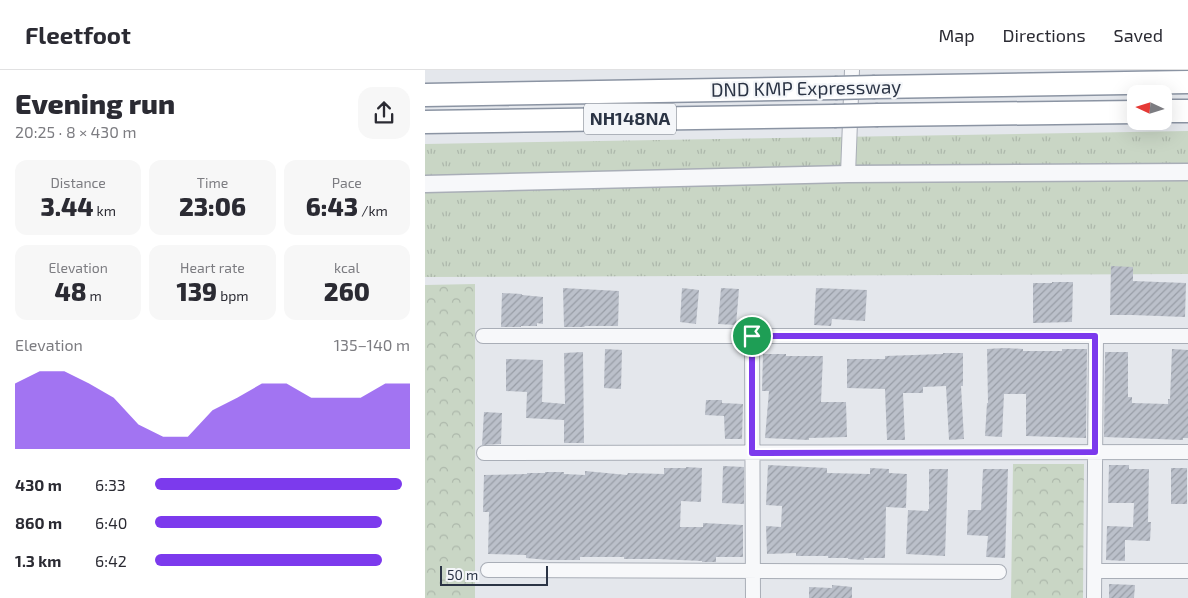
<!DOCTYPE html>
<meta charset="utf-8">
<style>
:root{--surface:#fff;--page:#f7f7f7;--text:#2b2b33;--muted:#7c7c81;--line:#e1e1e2;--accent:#7c3aed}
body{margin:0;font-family:"Exo 2",sans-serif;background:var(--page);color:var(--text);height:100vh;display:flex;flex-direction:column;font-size:19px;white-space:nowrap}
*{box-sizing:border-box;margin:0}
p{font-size:16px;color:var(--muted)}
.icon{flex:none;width:28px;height:28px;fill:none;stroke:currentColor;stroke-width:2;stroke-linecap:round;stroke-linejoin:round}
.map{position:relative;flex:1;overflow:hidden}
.side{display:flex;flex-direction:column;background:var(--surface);width:425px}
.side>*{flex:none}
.needle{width:32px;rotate:274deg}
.fabs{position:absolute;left:702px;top:15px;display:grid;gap:10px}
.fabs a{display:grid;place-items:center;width:45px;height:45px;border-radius:10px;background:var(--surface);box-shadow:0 5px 20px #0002;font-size:25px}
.scale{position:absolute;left:15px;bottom:12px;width:108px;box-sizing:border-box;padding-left:5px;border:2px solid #2b3445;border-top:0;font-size:14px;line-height:18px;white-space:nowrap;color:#2b3445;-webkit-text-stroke:4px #f4f6f9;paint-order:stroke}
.pin{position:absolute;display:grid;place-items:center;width:42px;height:42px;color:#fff;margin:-21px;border:2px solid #fff;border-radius:50%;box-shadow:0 1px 5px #0007}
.round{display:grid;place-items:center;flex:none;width:52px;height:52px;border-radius:15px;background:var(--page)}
.overview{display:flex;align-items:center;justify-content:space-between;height:85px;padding:0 15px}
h1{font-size:28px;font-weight:800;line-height:38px}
.metrics{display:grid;grid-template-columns:repeat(3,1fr);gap:8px;height:85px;padding:5px 15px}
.metrics div{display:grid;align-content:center;border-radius:12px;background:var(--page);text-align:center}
.metrics b{font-size:25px;font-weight:800}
.metrics small{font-size:14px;font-weight:400}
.metrics p{font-size:14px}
.chart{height:140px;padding:10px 15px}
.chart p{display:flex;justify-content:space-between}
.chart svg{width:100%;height:90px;margin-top:5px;fill:var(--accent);opacity:.7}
ul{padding:0 15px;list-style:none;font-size:16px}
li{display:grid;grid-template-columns:80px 60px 1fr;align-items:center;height:38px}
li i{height:12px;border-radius:6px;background:var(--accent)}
header{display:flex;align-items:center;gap:30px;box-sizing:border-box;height:70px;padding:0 25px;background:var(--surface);border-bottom:1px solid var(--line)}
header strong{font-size:24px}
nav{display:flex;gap:28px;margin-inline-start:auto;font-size:18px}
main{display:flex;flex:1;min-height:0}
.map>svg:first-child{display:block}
.grass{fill:url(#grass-tufts)}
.forest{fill:url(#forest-crowns)}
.building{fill:url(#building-hatch)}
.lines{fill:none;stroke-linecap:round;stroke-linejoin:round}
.minor-casing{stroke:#a9aeb7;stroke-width:16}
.tertiary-casing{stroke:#a9aeb7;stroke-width:19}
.trunk-casing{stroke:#8b94a3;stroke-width:25}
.minor{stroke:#f7f8fa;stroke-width:14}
.tertiary{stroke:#f7f8fa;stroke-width:16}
.trunk{stroke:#fff;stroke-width:22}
.trunk-bridge-casing{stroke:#8b94a3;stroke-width:25;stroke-linecap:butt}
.trunk-bridge{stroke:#fff;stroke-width:22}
.route-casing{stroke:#fff;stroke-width:10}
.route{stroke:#7c3aed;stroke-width:6}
.labels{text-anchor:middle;stroke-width:4.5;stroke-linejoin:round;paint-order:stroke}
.shield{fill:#f4f6f9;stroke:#676e7b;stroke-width:1}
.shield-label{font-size:18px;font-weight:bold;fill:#2b3445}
.street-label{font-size:19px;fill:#2b3445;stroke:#f4f6f9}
</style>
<header>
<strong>Fleetfoot</strong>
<nav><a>Map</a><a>Directions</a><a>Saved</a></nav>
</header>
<main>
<section class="side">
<div class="overview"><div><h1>Evening run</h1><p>20:25 · 8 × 430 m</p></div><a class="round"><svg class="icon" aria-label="share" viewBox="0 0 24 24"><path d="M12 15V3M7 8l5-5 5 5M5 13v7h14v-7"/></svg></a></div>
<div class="metrics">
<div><p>Distance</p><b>3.44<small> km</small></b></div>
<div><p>Time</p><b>23:06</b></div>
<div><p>Pace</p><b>6:43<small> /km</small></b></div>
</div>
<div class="metrics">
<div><p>Elevation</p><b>48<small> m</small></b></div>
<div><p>Heart rate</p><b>139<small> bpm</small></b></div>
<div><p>kcal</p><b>260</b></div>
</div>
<div class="chart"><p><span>Elevation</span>135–140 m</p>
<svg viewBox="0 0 160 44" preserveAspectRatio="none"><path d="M0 44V12L10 6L20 6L30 12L40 19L50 32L60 38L70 38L80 25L90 19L100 12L110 12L120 19L130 19L140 19L150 12L160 12V44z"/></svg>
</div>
<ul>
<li><b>430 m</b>6:33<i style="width:97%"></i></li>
<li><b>860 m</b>6:40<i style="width:89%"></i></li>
<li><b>1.3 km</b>6:42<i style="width:89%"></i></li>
</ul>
</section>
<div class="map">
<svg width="763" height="528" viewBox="0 0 763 528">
<defs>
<pattern id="grass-tufts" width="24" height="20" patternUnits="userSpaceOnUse" patternTransform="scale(1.25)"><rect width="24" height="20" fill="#c9d6c5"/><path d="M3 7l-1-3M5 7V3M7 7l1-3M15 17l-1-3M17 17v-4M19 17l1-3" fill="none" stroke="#adb8ab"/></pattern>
<pattern id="forest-crowns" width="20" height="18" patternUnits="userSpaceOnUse" patternTransform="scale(1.25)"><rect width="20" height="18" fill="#c9d6c5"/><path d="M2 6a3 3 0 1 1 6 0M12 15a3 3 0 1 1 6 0" fill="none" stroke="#adb8ab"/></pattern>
<pattern id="building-hatch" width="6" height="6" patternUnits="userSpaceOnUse" patternTransform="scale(1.25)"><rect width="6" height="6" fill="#bbc0ca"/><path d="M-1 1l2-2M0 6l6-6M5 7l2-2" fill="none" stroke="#989da6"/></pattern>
</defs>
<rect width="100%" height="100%" fill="#e4e7ec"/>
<path class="grass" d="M 763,61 L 763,204 L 0,207 L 0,74 Z"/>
<path class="forest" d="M 50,214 L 50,528 L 0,528 L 0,215 Z
M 588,394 L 659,394 L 658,528 L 586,528 Z"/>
<path class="building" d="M 686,196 L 708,197 L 708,211 L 761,213 L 760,247 L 707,245 L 685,245 Z
M 627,212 L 648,212 L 647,252 L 608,253 L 608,213 L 627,213 Z
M 138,218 L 194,221 L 193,256 L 160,256 L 159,257 L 139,257 Z
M 257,218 L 274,220 L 271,254 L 255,252 Z
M 296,218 L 314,219 L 311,255 L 293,254 Z
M 391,218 L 442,220 L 440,251 L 407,249 L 406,256 L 389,255 Z
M 77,223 L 97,224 L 97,225 L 118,227 L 118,254 L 112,253 L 112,256 L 96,256 L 96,257 L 76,257 Z
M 580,278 L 598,279 L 598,281 L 637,281 L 637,279 L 662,279 L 661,368 L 601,366 L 601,324 L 579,324 L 577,367 L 560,366 L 562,333 L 563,333 L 562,279 Z
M 180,279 L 197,280 L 196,319 L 179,318 Z
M 747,279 L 763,280 L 763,368 L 758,368 L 758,370 L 679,367 L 680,282 L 703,282 L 703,327 L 707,327 L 707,333 L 743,334 L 743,329 L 745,329 Z
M 158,282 L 159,373 L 139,373 L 139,350 L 101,348 L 102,322 L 81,321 L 81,289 L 118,290 L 117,332 L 140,334 L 139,283 Z
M 518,283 L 538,283 L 538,316 L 536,316 L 539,369 L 524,370 L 521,316 L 498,317 L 498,323 L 478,323 L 480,370 L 462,370 L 460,319 L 422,318 L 422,289 L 460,289 L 460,286 L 518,284 Z
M 338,284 L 361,284 L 361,286 L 398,286 L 396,332 L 421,332 L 422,367 L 384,368 L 384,370 L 340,368 L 344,321 L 337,321 Z
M 281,330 L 297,330 L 297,333 L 318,334 L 317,369 L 300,369 L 299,346 L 280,345 Z
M 59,342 L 77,343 L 76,374 L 57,375 Z
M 343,395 L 402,398 L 402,403 L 445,404 L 445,398 L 464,399 L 464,403 L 482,404 L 481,438 L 461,437 L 460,488 L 439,488 L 439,490 L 423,489 L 423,488 L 403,488 L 403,486 L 371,486 L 371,483 L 342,484 L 341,456 L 356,457 L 357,436 L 341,435 Z
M 684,395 L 704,395 L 704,399 L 724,399 L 723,452 L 726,452 L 725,471 L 700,470 L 700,491 L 681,490 L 682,456 L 708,457 L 709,433 L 683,433 Z
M 298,396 L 319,397 L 319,434 L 297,433 Z
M 261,397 L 277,398 L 276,432 L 256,431 L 255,457 L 278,457 L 278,453 L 318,455 L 318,487 L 291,487 L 291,492 L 277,492 L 277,491 L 233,489 L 199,489 L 199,487 L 155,487 L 155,490 L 123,490 L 101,488 L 101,485 L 63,484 L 64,442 L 58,442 L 59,405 L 102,404 L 102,403 L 120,403 L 120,402 L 139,402 L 139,404 L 160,405 L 160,401 L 202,405 L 203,403 L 239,404 L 239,398 L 261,398 Z
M 746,398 L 762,398 L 762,434 L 746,434 Z
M 504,399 L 523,399 L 520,486 L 481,484 L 483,440 L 503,441 L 503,439 L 504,439 Z
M 558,399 L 583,399 L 580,488 L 561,487 L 563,466 L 542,465 L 543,440 L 556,440 Z
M 684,514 L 710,515 L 709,528 L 684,528 Z
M 407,515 L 427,517 L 427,528 L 384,528 L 384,517 L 407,518 Z"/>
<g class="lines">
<g class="minor-casing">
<path id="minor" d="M 423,104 L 427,0
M 58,266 L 763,266
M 327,266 L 328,528
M 59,383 L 763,382
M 63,500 L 574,502
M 670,501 L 763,501
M 669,528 L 671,266"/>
</g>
<g class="tertiary-casing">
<path id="tertiary" d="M 0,114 L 423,104 L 763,102"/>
</g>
<g class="trunk-casing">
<path id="trunk" d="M 450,17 L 763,12
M 0,25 L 410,18
M 739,41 L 763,41
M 453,45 L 711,42
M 0,52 L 409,46"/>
</g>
<use href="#minor" class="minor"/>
<use href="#tertiary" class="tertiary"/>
<use href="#trunk" class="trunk"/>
<g class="trunk-bridge-casing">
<path id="trunk-bridge" d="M 410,18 L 450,17
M 409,46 L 453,45"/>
</g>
<use href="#trunk-bridge" class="trunk-bridge"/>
</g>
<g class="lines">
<g class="route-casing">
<path id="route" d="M 327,266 L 670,266 L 670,382 L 327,383 Z"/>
</g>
<use href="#route" class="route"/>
</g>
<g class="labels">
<rect class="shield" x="159" y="33.5" width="92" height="31" rx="4"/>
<g class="shield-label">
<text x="205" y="55">NH148NA</text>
</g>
<g class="street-label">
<text transform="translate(381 18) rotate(-1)" y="7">DND KMP Expressway</text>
</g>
</g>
</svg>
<div class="fabs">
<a><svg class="needle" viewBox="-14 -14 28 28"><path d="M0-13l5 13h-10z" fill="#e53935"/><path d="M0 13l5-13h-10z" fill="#7c7c81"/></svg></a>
</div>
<div class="scale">50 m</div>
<div class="pin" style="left:327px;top:266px;background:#1e9e55"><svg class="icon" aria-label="arrive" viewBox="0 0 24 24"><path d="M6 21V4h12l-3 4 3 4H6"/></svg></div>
</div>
</main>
